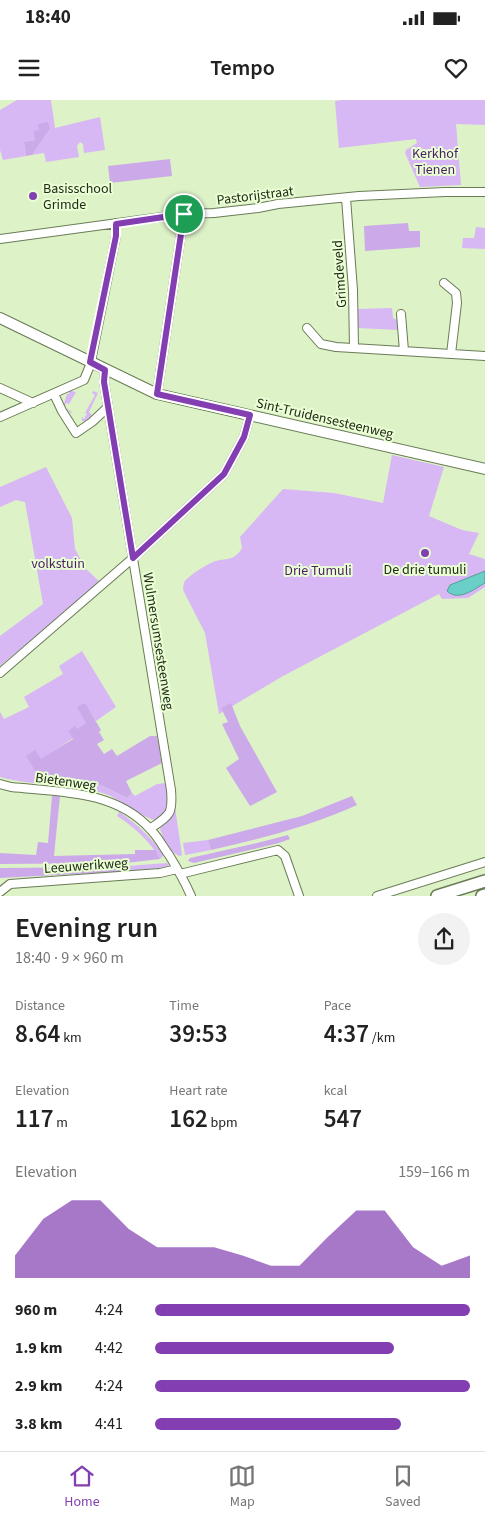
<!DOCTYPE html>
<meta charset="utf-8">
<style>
:root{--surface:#fff;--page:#f2f2f2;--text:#222;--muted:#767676;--line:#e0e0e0;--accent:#833eb1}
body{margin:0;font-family:"Source Sans 3",sans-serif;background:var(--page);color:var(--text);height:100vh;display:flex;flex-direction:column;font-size:19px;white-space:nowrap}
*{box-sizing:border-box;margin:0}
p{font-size:16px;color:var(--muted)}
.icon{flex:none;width:28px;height:28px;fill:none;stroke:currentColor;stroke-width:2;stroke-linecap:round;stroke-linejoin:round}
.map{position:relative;height:796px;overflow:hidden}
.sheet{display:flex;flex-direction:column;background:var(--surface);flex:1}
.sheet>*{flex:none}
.pin{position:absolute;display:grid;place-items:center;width:42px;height:42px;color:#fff;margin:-21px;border:2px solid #fff;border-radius:50%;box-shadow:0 1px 5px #0007}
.round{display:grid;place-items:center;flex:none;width:52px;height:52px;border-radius:26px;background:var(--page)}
.summary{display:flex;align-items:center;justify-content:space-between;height:85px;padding:0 15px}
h1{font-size:28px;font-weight:600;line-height:38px}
.stats{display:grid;grid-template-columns:repeat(3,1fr);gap:8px;height:85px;padding:5px 15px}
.stats div{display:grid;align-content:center}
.stats b{font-size:25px;font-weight:600}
.stats small{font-size:14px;font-weight:400}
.stats p{font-size:14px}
.chart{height:140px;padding:10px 15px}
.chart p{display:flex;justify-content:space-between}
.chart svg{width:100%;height:90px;margin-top:5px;fill:var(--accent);opacity:.7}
ul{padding:0 15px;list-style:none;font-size:16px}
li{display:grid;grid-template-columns:80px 60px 1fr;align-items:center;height:38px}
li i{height:12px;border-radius:6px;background:var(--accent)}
.status{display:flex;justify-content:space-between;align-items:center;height:35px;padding:0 25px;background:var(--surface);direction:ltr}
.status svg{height:14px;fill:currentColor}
header{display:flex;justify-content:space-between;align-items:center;height:65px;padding:0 15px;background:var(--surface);font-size:22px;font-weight:600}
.menu{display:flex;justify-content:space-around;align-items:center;height:70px;border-top:1px solid var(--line);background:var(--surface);font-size:14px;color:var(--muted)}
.menu a{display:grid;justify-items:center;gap:2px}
.menu .current{color:var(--accent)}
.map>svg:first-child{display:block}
.green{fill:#d8b7f5}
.forest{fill:#ccaaea}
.water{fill:#69cfc7;stroke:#549e93}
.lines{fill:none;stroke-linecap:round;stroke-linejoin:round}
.minor-casing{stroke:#6a7c56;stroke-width:10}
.major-casing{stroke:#6a7c56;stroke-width:12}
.highway-casing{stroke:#6a7c56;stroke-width:14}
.minor{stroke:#fff;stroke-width:8}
.major{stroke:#fff;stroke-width:10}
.highway{stroke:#fff;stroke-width:11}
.route-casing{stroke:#fff;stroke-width:10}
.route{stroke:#833eb1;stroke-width:6}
.poi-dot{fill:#833eb1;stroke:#eaffd4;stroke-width:2}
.labels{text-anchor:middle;stroke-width:4;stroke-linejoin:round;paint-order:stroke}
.park-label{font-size:14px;fill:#4a1d67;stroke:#eaffd4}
.poi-label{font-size:14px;fill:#242b1b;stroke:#eaffd4;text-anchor:start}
.street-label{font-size:14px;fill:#242b1b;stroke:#eaffd4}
</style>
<div class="status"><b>18:40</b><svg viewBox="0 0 49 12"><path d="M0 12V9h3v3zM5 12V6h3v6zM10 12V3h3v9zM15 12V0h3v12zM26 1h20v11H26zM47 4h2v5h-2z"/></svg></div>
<header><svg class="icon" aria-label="menu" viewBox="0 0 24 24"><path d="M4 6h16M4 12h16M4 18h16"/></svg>Tempo<svg class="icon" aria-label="heart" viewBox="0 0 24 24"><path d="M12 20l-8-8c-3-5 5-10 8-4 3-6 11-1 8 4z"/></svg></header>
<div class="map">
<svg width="485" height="796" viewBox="0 0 485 796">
<rect width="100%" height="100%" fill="#ddf2c7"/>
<path class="green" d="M 17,0 L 51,0 L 55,28 L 100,17 L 105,50 L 84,53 L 83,44 L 80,42 L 77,46 L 79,57 L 46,62 L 44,53 L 32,55 L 50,29 L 39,30 L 36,40 L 24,42 L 26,56 L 3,60 L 0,50 L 0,10 Z
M 343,0 L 485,0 L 485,25 L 456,24 L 461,85 L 420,87 L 405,53 L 406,50 L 417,43 L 416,39 L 339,48 L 335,1 Z
M 476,127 L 485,128 L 485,149 L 462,148 L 463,138 L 474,138 Z
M 392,208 L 393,218 L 397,220 L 399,230 L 358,228 L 358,209 Z
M 72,288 L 72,291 L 76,292 L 69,304 L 66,303 L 64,307 L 72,312 L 71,313 L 63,307 L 67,294 L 69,294 L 69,289 Z
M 93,291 L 98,293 L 89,312 L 92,315 L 86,321 L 82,321 L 82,317 L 84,319 L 87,314 L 85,313 L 95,295 L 92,293 Z
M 392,355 L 444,367 L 429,416 L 462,430 L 479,433 L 469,454 L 485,459 L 485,487 L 468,498 L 442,499 L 439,494 L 283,576 L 219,614 L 205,533 L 183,490 L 184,482 C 190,475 202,467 211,463 C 225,456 232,464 242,448 L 240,437 L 283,389 L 334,393 L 383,403 Z
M 46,367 L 72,418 L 75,449 L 86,469 L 100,482 L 0,566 L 0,536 L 43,504 L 25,402 L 16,400 L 0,407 L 0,387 Z
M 82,551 L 116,607 L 96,621 L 84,603 L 87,623 L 77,629 L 68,631 L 73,638 L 41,660 L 39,677 L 90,683 L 103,686 L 127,698 L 132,693 L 135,696 L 157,684 L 166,683 C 170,701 173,708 156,720 C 146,720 121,700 108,695 C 74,682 35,687 0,677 L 0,612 L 4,619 L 29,607 L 24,597 L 63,574 L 59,566 Z
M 175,707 L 182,755 L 180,756 C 171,754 161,737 160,727 L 170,717 Z
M 119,712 C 138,724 151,738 164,755 L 160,759 C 150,741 134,727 117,716 Z
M 208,740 L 211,750 L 185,755 L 183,743 Z
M 167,763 L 170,767 L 115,772 L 115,767 Z"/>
<path class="forest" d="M 48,22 L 50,29 L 32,55 L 26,56 L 24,42 L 35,40 L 34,31 L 39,30 L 38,24 Z
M 170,59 L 172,76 L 110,83 L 108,66 Z
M 408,123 L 409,131 L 420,131 L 420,147 L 365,151 L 364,126 Z
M 85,603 L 101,630 L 99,632 L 104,640 L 97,644 L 104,654 L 112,649 L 117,656 L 150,636 L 157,636 L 162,663 L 126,681 L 132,693 L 127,698 L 103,686 L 90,683 L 39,677 L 26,656 L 35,650 L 41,659 L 73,639 L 68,631 L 75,626 L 77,629 L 86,623 L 77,607 Z
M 231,603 L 240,626 L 277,692 L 250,706 L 226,668 L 239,659 L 222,624 L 228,622 L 221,608 Z
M 52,696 L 60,696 L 54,756 L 135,754 L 135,750 L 155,750 L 160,759 L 126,763 L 0,764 L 0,753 L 36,755 L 38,742 L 48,743 Z
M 352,696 L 357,705 C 310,726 261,739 211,750 L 208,740 L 302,716 Z
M 288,735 L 290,739 L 279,743 L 194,763 L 188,761 L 190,758 L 257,743 Z
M 115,767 L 115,772 L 0,778 L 0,768 Z"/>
<path class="water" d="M 485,471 L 485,483 C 474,489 459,502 447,491 L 450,485 Z"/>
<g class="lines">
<g class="minor-casing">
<path id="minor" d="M 346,98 L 353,190 L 354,248
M 0,139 L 184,114 L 214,113 L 258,108 L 278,104 L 359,96 L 445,92 L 485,92
M 444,183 L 456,193 L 457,203 L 451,254
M 401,214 L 404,251
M 307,228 L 321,244 L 336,247 L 485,256
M 90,262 L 92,256 L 116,136 L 116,123
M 105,270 L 104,282 L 171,690 C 173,714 170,715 151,728
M 0,288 L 33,303
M 54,294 L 62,311 L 76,333 L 92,322 L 108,307
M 157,294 L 184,114
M 0,317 L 84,280 L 91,263
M 0,573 L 133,458 L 224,374 L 244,337 L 250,315
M 0,684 L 11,687 C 59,692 116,690 151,730 C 158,737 163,747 169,755 C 177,768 185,782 191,796
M 180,774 L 278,750 L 285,756 L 299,796
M 0,792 L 10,784 L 160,773 L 177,769
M 377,796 L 485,762"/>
</g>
<g class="major-casing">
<path id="major" d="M 0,218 L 157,294 L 485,369"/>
</g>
<g class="highway-casing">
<path id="highway" d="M 437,796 L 485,781
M 482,796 L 485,795"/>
</g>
<use href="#minor" class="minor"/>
<use href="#major" class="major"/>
<use href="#highway" class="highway"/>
</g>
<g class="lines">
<g class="route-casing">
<path id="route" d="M 184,114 L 157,294 L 250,315 L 244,337 L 224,374 L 133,458 L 106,294 L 104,282 L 105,270 L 90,262 L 116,136 L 116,124 Z"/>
</g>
<use href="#route" class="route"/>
</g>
<g class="poi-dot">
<circle cx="33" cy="96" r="5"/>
<circle cx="425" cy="453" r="5"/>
</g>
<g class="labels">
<g class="park-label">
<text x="435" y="58">Kerkhof<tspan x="435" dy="16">Tienen</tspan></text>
<text x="58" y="468">volkstuin</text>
<text x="318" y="475">Drie Tumuli</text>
</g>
<g class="poi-label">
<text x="43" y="93">Basisschool<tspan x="43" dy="16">Grimde</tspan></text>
<text x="425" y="474" text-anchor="middle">De drie tumuli</text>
</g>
<g class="street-label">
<text transform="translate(255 95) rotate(-7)" y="5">Pastorijstraat</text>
<text transform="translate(339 174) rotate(-94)" y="5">Grimdeveld</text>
<text transform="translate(325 318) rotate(13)" y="5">Sint-Truidensesteenweg</text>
<text transform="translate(159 541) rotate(81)" y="5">Wulmersumsesteenweg</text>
<text transform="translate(66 681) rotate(8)" y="5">Bietenweg</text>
<text transform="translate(86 765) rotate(-4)" y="5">Leeuwerikweg</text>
</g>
</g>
</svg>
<div class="pin" style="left:184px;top:114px;background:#1e9e55"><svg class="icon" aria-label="arrive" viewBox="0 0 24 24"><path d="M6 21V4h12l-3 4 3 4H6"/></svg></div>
</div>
<section class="sheet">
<div class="summary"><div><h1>Evening run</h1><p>18:40 · 9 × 960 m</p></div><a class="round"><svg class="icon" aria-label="share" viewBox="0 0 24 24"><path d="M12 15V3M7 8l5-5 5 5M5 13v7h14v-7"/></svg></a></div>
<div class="stats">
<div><p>Distance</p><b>8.64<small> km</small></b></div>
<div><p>Time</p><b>39:53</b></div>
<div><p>Pace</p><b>4:37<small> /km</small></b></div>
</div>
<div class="stats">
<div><p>Elevation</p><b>117<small> m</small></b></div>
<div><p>Heart rate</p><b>162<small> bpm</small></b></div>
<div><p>kcal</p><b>547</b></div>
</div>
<div class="chart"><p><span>Elevation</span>159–166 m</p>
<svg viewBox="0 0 160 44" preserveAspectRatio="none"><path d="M0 44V33L10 15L20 6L30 6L40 20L50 29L60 29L70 29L80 33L90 38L100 38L110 24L120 11L130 11L140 29L150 38L160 33V44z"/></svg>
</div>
<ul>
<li><b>960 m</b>4:24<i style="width:100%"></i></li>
<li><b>1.9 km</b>4:42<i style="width:76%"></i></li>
<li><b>2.9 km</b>4:24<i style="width:100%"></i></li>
<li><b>3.8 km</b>4:41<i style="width:78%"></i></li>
</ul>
</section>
<nav class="menu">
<a class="current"><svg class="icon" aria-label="home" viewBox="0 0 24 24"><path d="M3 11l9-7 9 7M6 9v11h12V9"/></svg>Home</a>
<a><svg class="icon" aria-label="map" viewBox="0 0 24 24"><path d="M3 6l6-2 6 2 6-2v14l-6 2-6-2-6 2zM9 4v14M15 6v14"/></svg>Map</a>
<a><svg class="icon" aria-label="saved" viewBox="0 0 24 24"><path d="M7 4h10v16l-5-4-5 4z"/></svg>Saved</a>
</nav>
